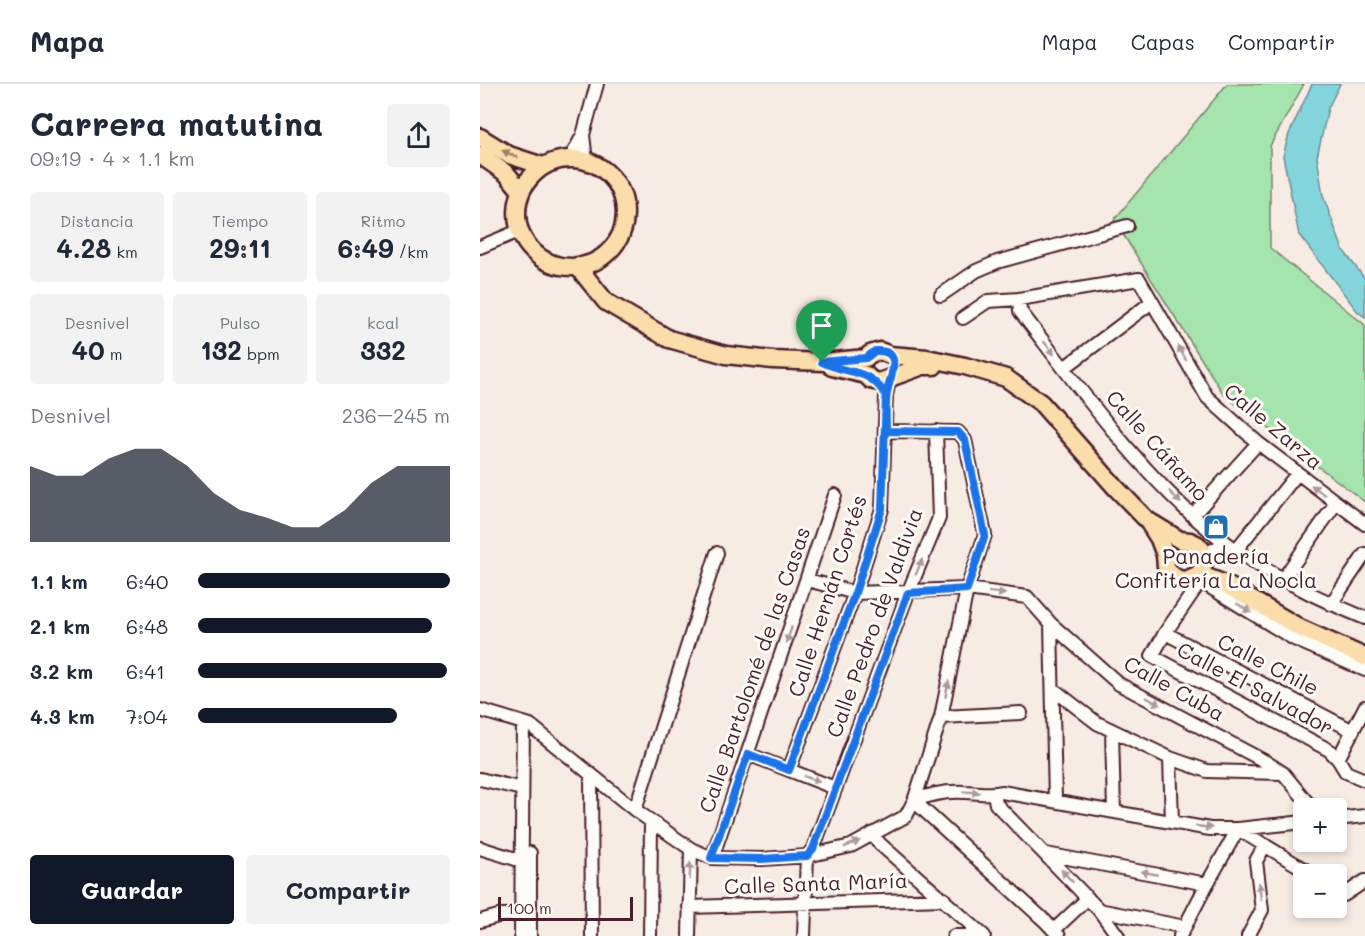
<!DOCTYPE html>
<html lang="es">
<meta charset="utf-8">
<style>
:root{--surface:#fff;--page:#f2f2f3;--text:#1f2937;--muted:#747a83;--line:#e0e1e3;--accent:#111827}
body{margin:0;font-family:Mali,sans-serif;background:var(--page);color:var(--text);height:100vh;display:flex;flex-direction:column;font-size:22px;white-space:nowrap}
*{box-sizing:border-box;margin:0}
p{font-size:20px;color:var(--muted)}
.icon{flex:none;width:33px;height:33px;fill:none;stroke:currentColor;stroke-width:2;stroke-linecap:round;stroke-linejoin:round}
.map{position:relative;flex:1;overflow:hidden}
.panel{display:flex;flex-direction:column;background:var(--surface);width:480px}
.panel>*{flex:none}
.buttons{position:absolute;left:813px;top:714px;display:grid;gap:12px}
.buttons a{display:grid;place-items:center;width:54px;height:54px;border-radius:6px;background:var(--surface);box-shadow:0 3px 9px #0003;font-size:30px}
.scale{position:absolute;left:18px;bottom:15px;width:135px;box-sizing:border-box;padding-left:6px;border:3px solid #4a1f2b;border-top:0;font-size:16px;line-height:21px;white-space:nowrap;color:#4a1f2b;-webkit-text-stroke:4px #fdfcf7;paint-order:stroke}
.pin{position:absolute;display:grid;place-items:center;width:51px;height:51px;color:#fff;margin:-62px -26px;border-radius:50% 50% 50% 0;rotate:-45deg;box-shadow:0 0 6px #0007}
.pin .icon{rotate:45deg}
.round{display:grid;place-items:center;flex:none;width:63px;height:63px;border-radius:6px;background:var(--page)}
.headline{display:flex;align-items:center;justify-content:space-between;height:102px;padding:0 30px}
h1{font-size:33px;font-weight:700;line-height:45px}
.metrics{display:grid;grid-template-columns:repeat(3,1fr);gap:9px;height:102px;padding:6px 30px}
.metrics div{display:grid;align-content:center;border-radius:6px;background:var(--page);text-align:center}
.metrics b{font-size:26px;font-weight:700}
.metrics small{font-size:16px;font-weight:400}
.metrics p{font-size:16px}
.chart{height:168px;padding:12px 30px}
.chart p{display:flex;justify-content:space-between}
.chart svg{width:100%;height:108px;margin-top:6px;fill:var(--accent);opacity:.7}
.cta{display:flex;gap:12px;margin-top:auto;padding:12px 30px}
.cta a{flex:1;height:69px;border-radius:6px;background:var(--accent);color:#fff;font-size:24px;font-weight:700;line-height:69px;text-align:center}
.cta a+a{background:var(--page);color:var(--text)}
ul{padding:0 30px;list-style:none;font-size:20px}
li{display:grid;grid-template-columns:96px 72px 1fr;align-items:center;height:45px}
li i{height:15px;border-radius:8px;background:var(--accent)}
header{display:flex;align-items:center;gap:36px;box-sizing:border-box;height:84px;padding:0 30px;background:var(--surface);border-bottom:2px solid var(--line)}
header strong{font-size:28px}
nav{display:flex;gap:33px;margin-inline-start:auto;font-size:21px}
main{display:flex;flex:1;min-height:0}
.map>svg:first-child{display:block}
.green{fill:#a5e5ad;stroke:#78826c;stroke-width:1.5}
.water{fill:#84d5db;stroke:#6d8c95;stroke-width:1.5}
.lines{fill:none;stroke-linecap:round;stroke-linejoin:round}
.minor-casing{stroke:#4a1f2b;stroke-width:16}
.major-casing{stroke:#4a1f2b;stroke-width:21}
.minor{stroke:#fdfcf7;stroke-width:12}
.major{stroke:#faddab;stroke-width:16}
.oneway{fill:#a27e6b}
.oneway2{fill:#ac999b}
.route-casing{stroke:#fff;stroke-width:12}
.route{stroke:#1a73e8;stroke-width:8}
.labels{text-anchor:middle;stroke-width:6;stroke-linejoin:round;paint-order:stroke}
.street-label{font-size:21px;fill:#4a1f2b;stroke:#fdfcf7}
.poi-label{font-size:21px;fill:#4a1f2b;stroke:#fdfcf7}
</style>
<header>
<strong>Mapa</strong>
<nav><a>Mapa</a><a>Capas</a><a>Compartir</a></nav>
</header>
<main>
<section class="panel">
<div class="headline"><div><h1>Carrera matutina</h1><p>09:19 · 4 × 1.1 km</p></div><a class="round"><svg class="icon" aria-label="share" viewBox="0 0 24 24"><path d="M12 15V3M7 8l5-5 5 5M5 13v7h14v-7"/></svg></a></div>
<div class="metrics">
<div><p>Distancia</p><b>4.28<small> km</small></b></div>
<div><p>Tiempo</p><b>29:11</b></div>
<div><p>Ritmo</p><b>6:49<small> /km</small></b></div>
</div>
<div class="metrics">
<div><p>Desnivel</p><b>40<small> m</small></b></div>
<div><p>Pulso</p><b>132<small> bpm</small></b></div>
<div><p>kcal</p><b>332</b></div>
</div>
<div class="chart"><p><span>Desnivel</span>236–245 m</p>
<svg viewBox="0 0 160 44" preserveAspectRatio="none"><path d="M0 44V13L10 17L20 17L30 10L40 6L50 6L60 13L70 24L80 31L90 34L100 38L110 38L120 31L130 20L140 13L150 13L160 13V44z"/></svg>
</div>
<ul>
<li><b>1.1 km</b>6:40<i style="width:100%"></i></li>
<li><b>2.1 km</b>6:48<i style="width:93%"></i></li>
<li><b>3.2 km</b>6:41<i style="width:99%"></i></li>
<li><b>4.3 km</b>7:04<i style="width:79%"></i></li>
</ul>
<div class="cta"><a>Guardar</a><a>Compartir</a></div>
</section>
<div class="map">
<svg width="885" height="852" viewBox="0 0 885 852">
<rect width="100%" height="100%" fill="#f7ece3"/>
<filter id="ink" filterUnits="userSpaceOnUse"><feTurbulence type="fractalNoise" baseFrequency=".0167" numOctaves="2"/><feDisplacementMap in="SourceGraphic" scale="12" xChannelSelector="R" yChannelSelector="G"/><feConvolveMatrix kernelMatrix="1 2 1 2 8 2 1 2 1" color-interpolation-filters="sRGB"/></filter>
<g filter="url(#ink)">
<path class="green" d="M 747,0 L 824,0 L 790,62 L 790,164 L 885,241 L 885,418 L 744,311 L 634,136 Z"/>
<path class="water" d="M 832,0 L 860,0 L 848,24 L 837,73 L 843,112 L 863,166 L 885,195 L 885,233 L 878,228 L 819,151 L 803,72 L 809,50 Z"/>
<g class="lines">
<g class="minor-casing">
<path id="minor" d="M 103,51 L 106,77
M 90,75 L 103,51 L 117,0
M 0,163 L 39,147
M 461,211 L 496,187 L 517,178 L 647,142
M 539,215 L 540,227 C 594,297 648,373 713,432 C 763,477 823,509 885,534
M 483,234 L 508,217 L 539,215 L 659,195 L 727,313 L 778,359 L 885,440
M 584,284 L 672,218
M 713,431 L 778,359
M 756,466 L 817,390
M 724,471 L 740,462 L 749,461
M 715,494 L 814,555 L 885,586
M 803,495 L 856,419
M 328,496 L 375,509 L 487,505 L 547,513 L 571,540 L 639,600 L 786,678 L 803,689 L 832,724
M 720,498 L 685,549 L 672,572 L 849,666 L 858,675 L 866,688 L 885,696
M 851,520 L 885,470
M 571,540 L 575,716
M 685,549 L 873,647
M 573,605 L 617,639 L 690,674 L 727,687 L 802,689
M 0,626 L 50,641 L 155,726 L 211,765 L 232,774 L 282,775 L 327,772 L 371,762 L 426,732 L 434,717 L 461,633 L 487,505 L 505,451 L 485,356 L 478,348 L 406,347
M 461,633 L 541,629
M 632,646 L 634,728
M 268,670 L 355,704
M 690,674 L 692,738
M 858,675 L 885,623
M 309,686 L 375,509 L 402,425 L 406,311 L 410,294
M 111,691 L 112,852
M 0,695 L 42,705
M 514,710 L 516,720 L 619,826 L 638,852
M 155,726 L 237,469
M 856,735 L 885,732
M 758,745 L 832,790
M 392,750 L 400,760 L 504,852
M 0,764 L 42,777
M 50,769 L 50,852
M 566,770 L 727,800
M 232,774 L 355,411
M 856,806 L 864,811 L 885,797
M 209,823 L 464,815
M 619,826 L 705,843
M 0,837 L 22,831 L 41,831
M 574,846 L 608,814
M 41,852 L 43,639
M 170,852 L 171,738
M 209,852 L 211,765
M 324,852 L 327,772 L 333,765 L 428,509 L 459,434 L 456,347
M 474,852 L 502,851
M 579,852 L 565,837 L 434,717 C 450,710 466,707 484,708 C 497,708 509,711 522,708 L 730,745 L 758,745 L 824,738
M 700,852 L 727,800 L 758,745
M 768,852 L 782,826 L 776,777 L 785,761"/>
</g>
<g class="major-casing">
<path id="major" d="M 0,53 L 29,71 L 63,82
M 0,71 L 27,90 L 41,107
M37 129a54 54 0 1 1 108 0a54 54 0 1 1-108 0Z
M 97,182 L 126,218 L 189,255 L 246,271 L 293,276 L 343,278 L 386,274 L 390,270 L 400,267 L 410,271 L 447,274 L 485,282 L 526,294 L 561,319 L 636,404 L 667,436 L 700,456 L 710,457 L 718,461 L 723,467 L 725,476 L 723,483 L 719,490 L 706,496 L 698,495 L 691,490 L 686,483 L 685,471 L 679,455 L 667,436
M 352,283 L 386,291 L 391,296 L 399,298 L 443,282 L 454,282
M 719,490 L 745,500 L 820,544 L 885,573"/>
</g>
<use href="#minor" class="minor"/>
<use href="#major" class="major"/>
</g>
<defs><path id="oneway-solid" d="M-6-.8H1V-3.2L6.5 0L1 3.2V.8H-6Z" transform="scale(1.5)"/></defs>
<use class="oneway" href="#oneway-solid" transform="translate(30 70) rotate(-156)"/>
<g class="oneway2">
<use href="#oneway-solid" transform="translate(569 264) rotate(52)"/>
<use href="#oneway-solid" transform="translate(702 269) rotate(-120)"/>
<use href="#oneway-solid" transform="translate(838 406) rotate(-143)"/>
<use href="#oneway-solid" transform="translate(695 413) rotate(46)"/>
<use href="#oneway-solid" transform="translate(439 483) rotate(-67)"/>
<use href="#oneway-solid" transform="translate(517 509) rotate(7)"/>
<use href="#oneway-solid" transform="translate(764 524) rotate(32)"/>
<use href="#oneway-solid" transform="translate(309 551) rotate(109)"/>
<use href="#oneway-solid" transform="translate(467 605) rotate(-79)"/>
<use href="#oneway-solid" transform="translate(673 617) rotate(28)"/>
<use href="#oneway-solid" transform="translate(332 695) rotate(21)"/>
<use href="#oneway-solid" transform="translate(491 708) rotate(4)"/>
<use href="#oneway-solid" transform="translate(724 743) rotate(8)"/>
<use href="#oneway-solid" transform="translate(372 760) rotate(-22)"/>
<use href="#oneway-solid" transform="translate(210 787) rotate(-88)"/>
<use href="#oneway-solid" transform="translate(669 789) rotate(-169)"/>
<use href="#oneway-solid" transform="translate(587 792) rotate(-133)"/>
<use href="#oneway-solid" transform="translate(780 807) rotate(-97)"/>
</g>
</g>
<g class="lines" filter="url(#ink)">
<g class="route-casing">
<path id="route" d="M 342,278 C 370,292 386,282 406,311 L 402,425 L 375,509 L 309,686 L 268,670 L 231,774 L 282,775 L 327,772 L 333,765 L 428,509 L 487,505 L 505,451 L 485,356 L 478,348 L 406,347 C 406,335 405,321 407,309 C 409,294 426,265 395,267 L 386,274 L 342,278"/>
</g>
<use href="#route" class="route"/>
</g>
<defs>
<g id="shop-square" transform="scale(1.35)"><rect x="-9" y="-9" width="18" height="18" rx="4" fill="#1f6fb2" stroke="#fdfcf7"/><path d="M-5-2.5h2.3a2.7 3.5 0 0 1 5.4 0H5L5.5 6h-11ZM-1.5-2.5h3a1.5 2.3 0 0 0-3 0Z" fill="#fff"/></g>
</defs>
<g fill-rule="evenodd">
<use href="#shop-square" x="736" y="443"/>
</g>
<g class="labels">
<g class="street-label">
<text transform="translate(793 343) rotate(40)" y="7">Calle Zarza</text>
<text transform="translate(677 362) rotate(48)" y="7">Calle Cáñamo</text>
<text transform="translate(348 512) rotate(-72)" y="7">Calle Hernán Cortés</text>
<text transform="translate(395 539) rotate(-70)" y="7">Calle Pedro de Valdivia</text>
<text transform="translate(788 581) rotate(27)" y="7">Calle Chile</text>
<text transform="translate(275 586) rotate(-71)" y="7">Calle Bartolomé de las Casas</text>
<text transform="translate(694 605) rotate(29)" y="7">Calle Cuba</text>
<text transform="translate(775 605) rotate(28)" y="7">Calle El Salvador</text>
<text transform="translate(336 800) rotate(-2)" y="7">Calle Santa María</text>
</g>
<g class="poi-label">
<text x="736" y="480">Panadería<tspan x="736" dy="24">Confitería La Nocla</tspan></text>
</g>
</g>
</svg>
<div class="buttons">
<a>+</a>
<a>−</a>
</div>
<div class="scale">100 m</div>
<div class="pin" style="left:342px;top:278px;background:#1e9e55"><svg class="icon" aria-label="arrive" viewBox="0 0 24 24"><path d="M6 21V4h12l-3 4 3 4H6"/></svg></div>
</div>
</main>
